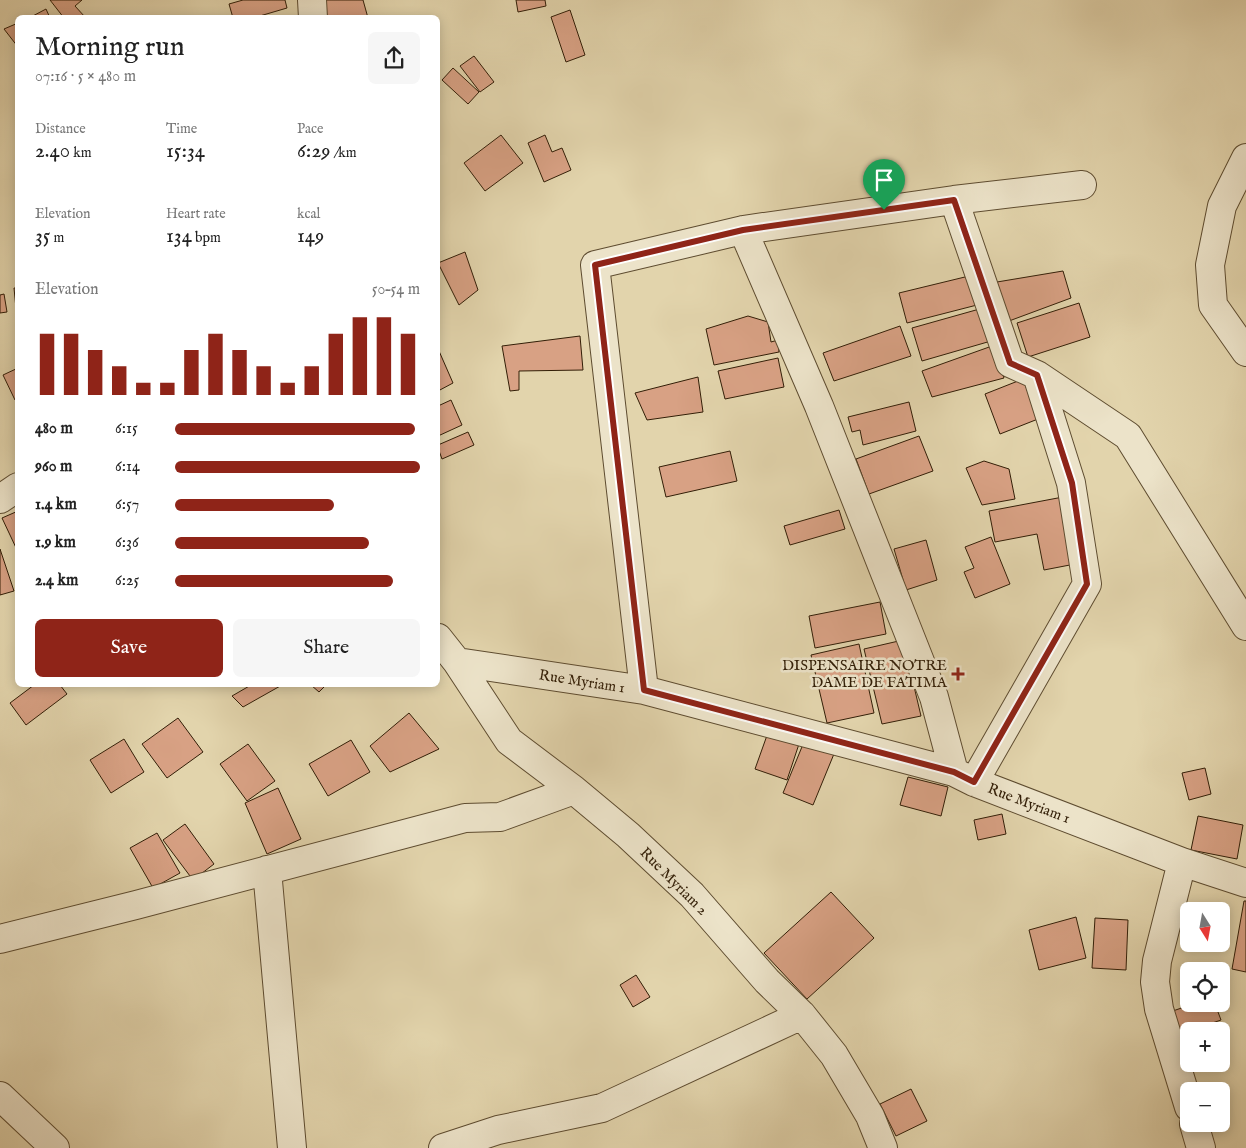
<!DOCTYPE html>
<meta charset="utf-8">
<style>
:root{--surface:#fff;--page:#f6f6f6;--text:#222;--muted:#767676;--accent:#8f2418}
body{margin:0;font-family:"IM FELL English",serif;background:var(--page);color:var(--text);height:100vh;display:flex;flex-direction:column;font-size:19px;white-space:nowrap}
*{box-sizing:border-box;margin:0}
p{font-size:16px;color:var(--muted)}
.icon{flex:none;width:28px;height:28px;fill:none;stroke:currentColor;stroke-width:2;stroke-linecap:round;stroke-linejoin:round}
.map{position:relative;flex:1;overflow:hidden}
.side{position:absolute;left:15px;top:15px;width:425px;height:672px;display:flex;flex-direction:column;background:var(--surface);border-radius:8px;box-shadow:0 2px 12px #0003}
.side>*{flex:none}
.needle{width:32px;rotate:169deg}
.controls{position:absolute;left:1180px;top:902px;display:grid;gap:10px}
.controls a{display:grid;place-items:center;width:50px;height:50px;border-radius:8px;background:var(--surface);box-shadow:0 2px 12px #0003;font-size:25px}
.pin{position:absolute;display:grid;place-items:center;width:42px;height:42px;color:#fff;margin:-51px -21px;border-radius:50% 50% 50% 0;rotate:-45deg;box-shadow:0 0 5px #0007}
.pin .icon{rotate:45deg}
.round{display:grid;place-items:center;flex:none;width:52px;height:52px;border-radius:8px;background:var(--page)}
.overview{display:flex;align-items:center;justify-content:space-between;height:85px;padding:0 20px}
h1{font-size:28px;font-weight:600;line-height:38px}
.metrics{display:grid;grid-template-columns:repeat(3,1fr);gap:8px;height:85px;padding:5px 20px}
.metrics div{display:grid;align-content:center}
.metrics b{font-size:21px;font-weight:600}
.metrics small{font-size:14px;font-weight:400}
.metrics p{font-size:14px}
.chart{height:140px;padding:10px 20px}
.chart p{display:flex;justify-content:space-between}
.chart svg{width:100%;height:90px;margin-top:5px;stroke:var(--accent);stroke-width:6}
.action{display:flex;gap:10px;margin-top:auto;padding:10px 20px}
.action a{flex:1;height:58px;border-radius:8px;background:var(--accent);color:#fff;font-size:20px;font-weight:600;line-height:58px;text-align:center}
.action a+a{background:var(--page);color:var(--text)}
ul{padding:0 20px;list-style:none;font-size:16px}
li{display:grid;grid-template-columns:80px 60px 1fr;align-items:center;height:38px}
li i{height:12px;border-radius:6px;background:var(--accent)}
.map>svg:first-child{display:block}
.building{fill:#d8a184;stroke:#321e07}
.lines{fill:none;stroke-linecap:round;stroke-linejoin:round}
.minor-casing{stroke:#5e4c30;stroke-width:30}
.minor{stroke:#ece3c9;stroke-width:28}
.route-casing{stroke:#fff;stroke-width:10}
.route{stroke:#8f2418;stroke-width:6}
.poi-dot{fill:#8f2418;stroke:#ece3c9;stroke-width:2}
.labels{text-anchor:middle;stroke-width:5;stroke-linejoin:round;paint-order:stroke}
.poi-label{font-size:15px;fill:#321e07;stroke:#ece3c9;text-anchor:end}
.street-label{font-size:15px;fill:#321e07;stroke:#ece3c9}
</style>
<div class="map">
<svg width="1246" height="1148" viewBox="0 0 1246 1148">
<rect width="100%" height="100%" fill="#e2d4ac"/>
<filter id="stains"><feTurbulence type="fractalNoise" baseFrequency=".004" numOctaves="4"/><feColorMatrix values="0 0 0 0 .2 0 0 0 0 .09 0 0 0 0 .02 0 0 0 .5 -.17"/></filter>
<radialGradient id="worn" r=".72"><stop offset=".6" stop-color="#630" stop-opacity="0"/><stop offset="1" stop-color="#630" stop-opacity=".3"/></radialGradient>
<path class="building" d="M 50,0 L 82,0 L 75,6 L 85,17 L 64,18 Z
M 243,0 L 285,0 L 287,8 L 253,18 L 233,18 L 229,4 Z
M 327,0 L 363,0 L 368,18 L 327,18 L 322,1 Z
M 516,0 L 545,0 L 546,6 L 518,12 Z
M 46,9 L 50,18 L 29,18 Z
M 570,10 L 585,55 L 566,62 L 551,17 Z
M 18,23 L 18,47 L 4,29 Z
M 474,56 L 494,82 L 480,92 L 460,66 Z
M 453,68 L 479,92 L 468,104 L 442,80 Z
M 501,135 L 523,163 L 485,191 L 464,163 Z
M 545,135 L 552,152 L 562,148 L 571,170 L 544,182 L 528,143 Z
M 465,252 L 478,290 L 459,305 L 438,263 Z
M 1063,271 L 1071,298 L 1009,321 L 991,283 Z
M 969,276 L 977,305 L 907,323 L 899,293 Z
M 14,288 L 18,288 L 18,319 L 17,319 Z
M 4,294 L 7,312 L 0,313 L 0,295 Z
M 1079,303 L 1090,337 L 1028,357 L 1017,323 Z
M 983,308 L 991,341 L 922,361 L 912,328 Z
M 748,316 L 768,322 L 771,342 L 778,340 L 779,352 L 714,365 L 706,329 Z
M 900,326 L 911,356 L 834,381 L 823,353 Z
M 580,336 L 583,370 L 519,371 L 519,390 L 510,391 L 502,346 Z
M 992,346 L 1004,378 L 932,397 L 922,371 Z
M 438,351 L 439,351 L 453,383 L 438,391 Z
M 778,358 L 784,387 L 725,399 L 718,371 Z
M 18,368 L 18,399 L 15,400 L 3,375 Z
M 698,377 L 703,412 L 647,420 L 635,393 Z
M 1023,379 L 1038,419 L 1000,434 L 985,394 Z
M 451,400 L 462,425 L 438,436 L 438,406 Z
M 909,402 L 916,431 L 863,445 L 860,430 L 852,432 L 848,417 Z
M 468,432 L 474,445 L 442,459 L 438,448 L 438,445 Z
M 919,436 L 933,471 L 869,494 L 856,459 Z
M 730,451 L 737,481 L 666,497 L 659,467 Z
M 984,461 L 1009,469 L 1015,499 L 982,505 L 966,468 Z
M 1063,497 L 1075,564 L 1044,570 L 1037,534 L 995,542 L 989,511 Z
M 839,510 L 845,529 L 790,545 L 784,526 Z
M 18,511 L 18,552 L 2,518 Z
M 991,537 L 1010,584 L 975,598 L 964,572 L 974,568 L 965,547 Z
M 926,540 L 937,580 L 906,590 L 894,549 Z
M 0,549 L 14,591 L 0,595 Z
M 880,602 L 886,634 L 815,648 L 809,616 Z
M 903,640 L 921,716 L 882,724 L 864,649 Z
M 859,644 L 874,713 L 827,723 L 811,655 Z
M 34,685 L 60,685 L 67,694 L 26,725 L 10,703 Z
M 251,685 L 282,685 L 243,707 L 232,696 Z
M 311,685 L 326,685 L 319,692 Z
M 409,713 L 439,749 L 390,772 L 370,746 Z
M 178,718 L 203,752 L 167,778 L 142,744 Z
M 770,727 L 801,738 L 787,780 L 755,769 Z
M 806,737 L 836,749 L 813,805 L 783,793 Z
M 124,739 L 144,772 L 111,793 L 90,760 Z
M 351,740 L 370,772 L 328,796 L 309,764 Z
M 248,744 L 275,781 L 247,801 L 220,764 Z
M 1205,768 L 1211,794 L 1189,800 L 1182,773 Z
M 908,777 L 948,787 L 941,816 L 900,805 Z
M 278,788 L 301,839 L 267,854 L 245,803 Z
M 1002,814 L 1006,834 L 978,840 L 974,820 Z
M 1198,816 L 1243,825 L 1237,859 L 1191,850 Z
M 185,824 L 214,864 L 193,880 L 163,840 Z
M 157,833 L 180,873 L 153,888 L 130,848 Z
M 831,892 L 874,938 L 807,999 L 764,953 Z
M 1244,901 L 1246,901 L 1246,972 L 1232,969 Z
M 1076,917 L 1086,958 L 1039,970 L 1029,930 Z
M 1095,918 L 1128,920 L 1126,970 L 1092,968 Z
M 636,975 L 650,997 L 633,1007 L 620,985 Z
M 1193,1004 L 1215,1004 L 1221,1020 L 1175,1036 L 1167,1013 Z
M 911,1089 L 927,1121 L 896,1136 L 880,1104 Z"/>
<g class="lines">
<g class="minor-casing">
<path id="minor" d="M 312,0 L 313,18
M 1246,158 L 1222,206 L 1210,265 L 1213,305 L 1246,352
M 954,200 L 1010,363 L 1037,375 L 1071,483 L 1087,584 L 974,782
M 743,230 L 819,406 L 934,697 L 954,772
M 1037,375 L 1128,436 L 1246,626
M 0,499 L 18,487
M 438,638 L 457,662 L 509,741 L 574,790 L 628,835 L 692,895 L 767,981 L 802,1015 L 834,1055 L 870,1116 L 883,1148
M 457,662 L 644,690 L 954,772 L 974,782 L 1182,862 L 1246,883
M 644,690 L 595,265 L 743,230 L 954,200 L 1082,185
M 1182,862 L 1157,961 L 1155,982 L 1159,1009 L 1189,1107
M 267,870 L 292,1148
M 0,939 L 136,905 L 465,818 L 500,817 L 574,790
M 0,1096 L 55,1148
M 1194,1124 L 1201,1148
M 443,1148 L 498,1130 L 602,1108 L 802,1015"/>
</g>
<use href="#minor" class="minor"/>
</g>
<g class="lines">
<g class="route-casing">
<path id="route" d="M 954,200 L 1010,363 L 1037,375 L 1072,483 L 1087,584 L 974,782 L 954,772 L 644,690 L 595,265 L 743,230 Z"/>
</g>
<use href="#route" class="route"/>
</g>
<path class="poi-dot" d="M955.5 666.5h5v5h5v5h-5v5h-5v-5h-5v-5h5z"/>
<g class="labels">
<g class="poi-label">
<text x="947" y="670">DISPENSAIRE NOTRE<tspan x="947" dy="17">DAME DE FATIMA</tspan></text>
</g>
<g class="street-label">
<text transform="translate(582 681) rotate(9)" y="5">Rue Myriam 1</text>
<text transform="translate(1029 803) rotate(21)" y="5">Rue Myriam 1</text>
<text transform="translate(674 881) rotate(45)" y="5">Rue Myriam 2</text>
</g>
</g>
<rect width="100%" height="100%" filter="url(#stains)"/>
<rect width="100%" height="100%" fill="url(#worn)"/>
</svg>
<div class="controls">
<a><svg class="needle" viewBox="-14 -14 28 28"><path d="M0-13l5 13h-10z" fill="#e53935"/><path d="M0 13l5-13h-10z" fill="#767676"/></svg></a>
<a><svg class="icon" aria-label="locate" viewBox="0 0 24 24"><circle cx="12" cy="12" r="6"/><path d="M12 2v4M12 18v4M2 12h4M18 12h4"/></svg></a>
<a>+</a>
<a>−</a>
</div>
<div class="pin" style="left:884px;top:210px;background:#1e9e55"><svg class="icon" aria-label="arrive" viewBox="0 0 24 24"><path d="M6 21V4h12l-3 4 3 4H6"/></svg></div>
<section class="side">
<div class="overview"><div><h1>Morning run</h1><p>07:16 · 5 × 480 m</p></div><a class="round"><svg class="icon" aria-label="share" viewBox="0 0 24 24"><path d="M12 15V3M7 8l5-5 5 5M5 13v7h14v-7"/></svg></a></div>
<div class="metrics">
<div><p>Distance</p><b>2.40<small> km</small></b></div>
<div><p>Time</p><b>15:34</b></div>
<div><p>Pace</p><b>6:29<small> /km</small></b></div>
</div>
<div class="metrics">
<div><p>Elevation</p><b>35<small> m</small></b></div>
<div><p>Heart rate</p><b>134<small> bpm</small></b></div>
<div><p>kcal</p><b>149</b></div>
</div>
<div class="chart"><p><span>Elevation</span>50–54 m</p>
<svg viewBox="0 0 160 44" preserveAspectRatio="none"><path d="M5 44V14M15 44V14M25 44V22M35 44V30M45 44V38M55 44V38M65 44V22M75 44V14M85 44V22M95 44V30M105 44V38M115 44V30M125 44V14M135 44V6M145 44V6M155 44V14"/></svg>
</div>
<ul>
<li><b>480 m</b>6:15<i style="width:98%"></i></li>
<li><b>960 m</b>6:14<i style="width:100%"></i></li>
<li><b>1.4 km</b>6:57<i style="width:65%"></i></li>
<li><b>1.9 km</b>6:36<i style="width:79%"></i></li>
<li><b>2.4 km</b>6:25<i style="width:89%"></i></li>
</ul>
<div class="action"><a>Save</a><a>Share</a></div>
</section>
</div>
